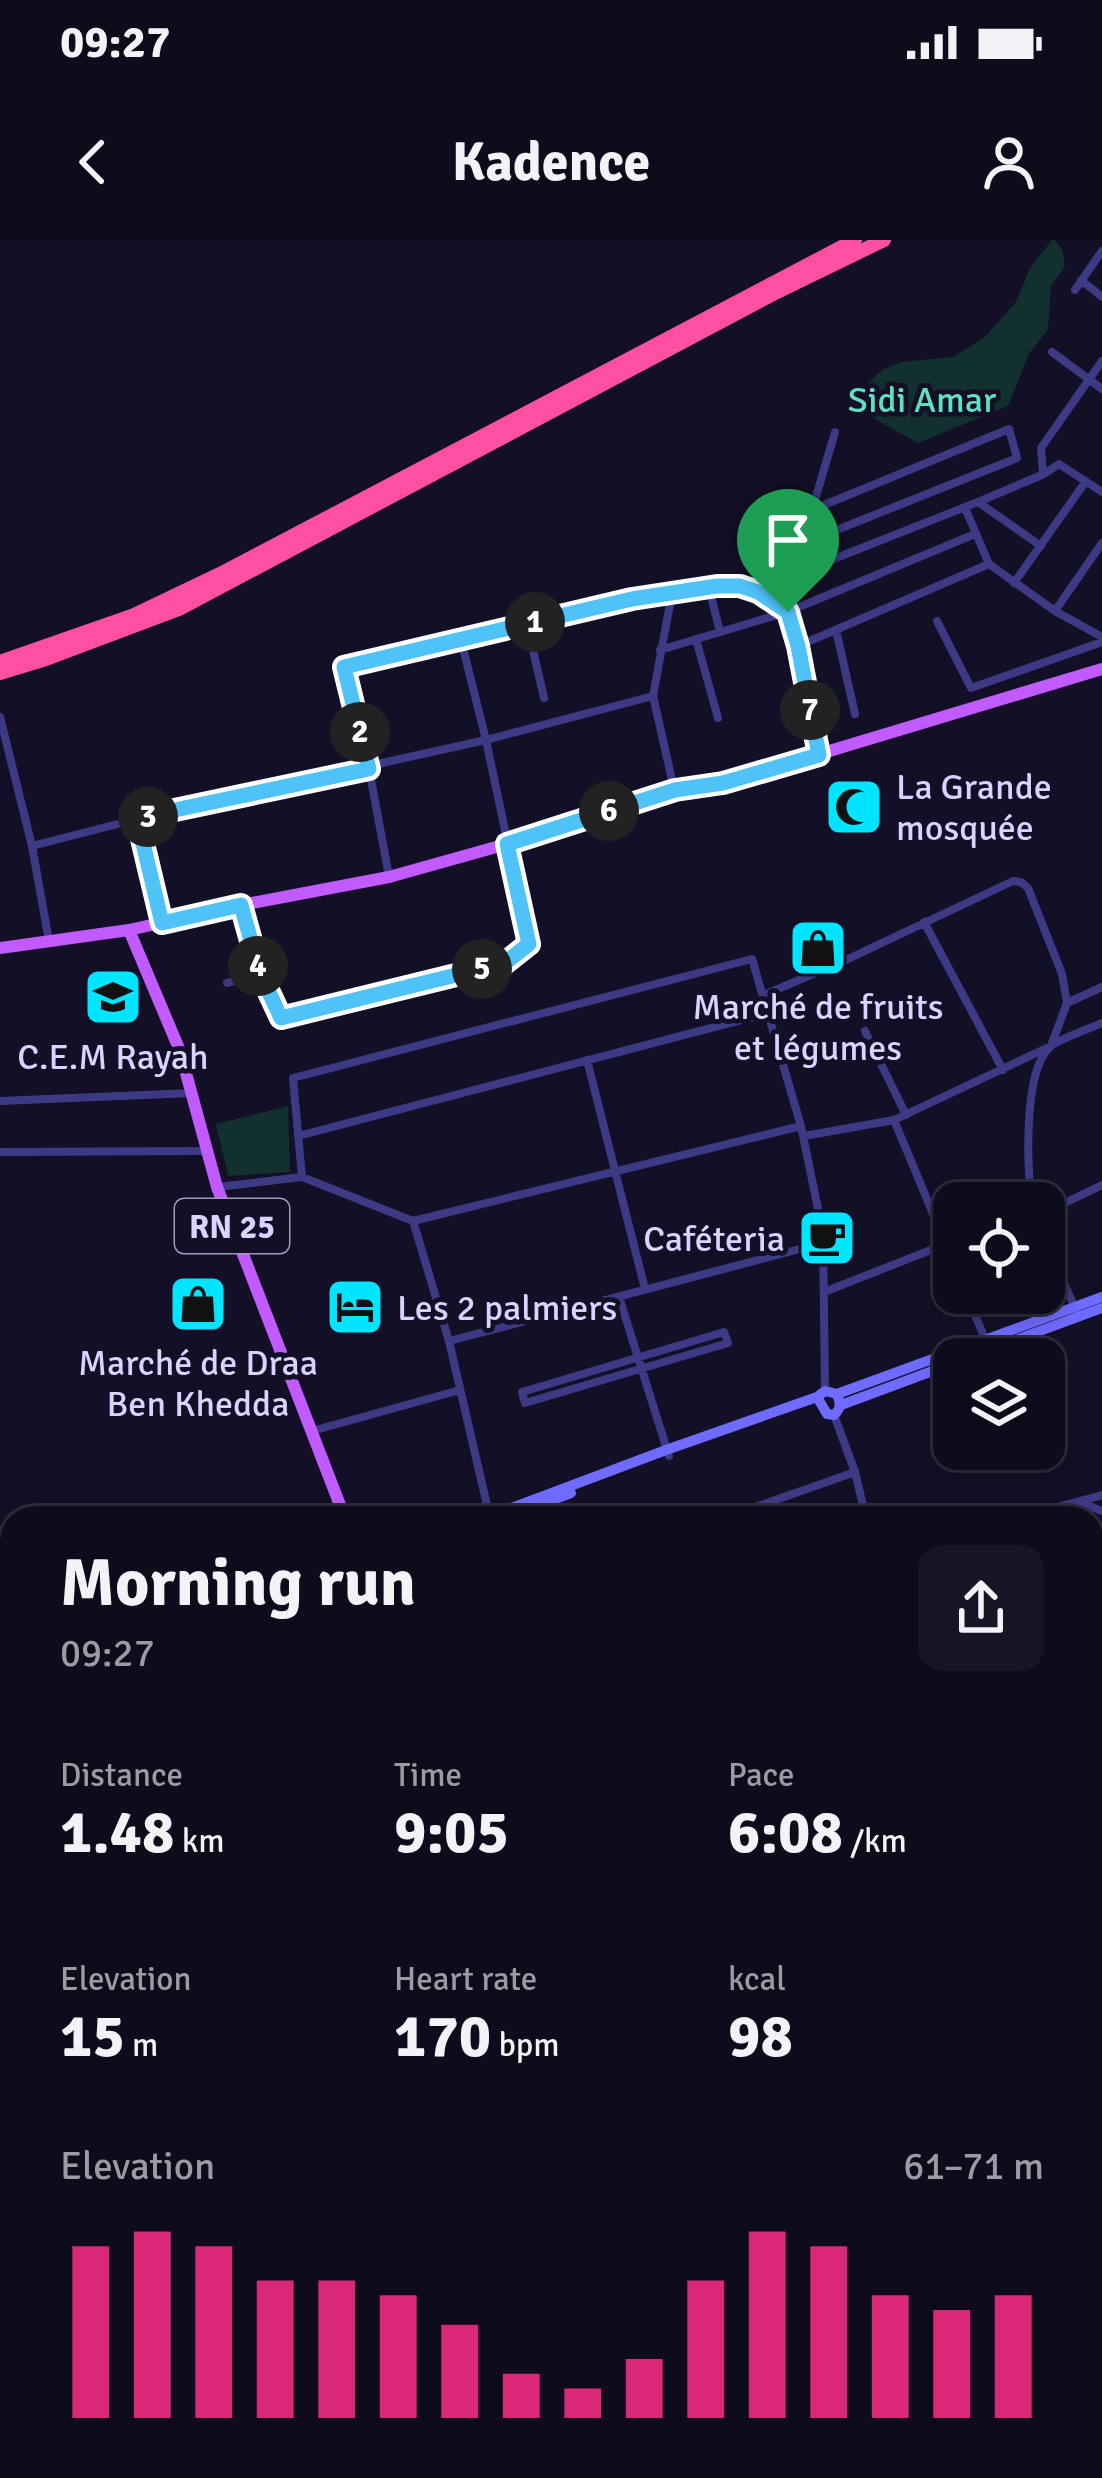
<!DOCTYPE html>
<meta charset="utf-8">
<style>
:root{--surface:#0e0b1c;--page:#171425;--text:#f1f3f6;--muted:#9b9ba3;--line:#2e2b3b;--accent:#db2777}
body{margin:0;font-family:Signika,sans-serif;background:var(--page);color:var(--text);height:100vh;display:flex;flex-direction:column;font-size:45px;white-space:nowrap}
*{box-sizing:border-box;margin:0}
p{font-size:39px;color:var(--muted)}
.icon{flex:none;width:66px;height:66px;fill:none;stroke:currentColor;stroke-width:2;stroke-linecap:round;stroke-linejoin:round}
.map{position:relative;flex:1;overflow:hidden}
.sheet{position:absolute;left:0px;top:1266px;width:1104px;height:972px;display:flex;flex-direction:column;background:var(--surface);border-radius:36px 36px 0 0;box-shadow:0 6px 18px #0003,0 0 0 3px var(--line)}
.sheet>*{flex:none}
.buttons{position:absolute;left:933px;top:942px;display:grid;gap:24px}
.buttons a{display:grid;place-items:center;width:132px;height:132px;border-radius:24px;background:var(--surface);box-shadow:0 6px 18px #0003,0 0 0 3px var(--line);font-size:60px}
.pin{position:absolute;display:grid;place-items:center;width:102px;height:102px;color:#fff;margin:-123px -51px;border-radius:50% 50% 50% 0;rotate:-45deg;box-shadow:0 0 12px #0007}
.pin .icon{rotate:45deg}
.km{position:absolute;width:60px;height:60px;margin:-30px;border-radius:50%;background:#222;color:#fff;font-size:33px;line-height:60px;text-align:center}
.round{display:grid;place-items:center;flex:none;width:126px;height:126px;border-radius:24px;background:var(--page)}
.overview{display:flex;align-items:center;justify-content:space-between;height:204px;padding:0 60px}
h1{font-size:66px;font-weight:700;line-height:90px}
.stats{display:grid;grid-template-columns:repeat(3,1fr);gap:18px;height:204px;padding:12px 60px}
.stats div{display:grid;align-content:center}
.stats b{font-size:60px;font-weight:700}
.stats small{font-size:33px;font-weight:400}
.stats p{font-size:33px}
.chart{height:336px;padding:24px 60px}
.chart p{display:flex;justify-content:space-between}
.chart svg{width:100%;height:216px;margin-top:12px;stroke:var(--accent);stroke-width:6}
.status{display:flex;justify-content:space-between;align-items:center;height:84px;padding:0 60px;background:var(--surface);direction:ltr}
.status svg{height:33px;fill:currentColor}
header{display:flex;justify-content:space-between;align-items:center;height:156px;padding:0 60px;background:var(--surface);font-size:54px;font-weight:700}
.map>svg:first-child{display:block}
.green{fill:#12302f}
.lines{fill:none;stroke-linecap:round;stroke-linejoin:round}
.river{stroke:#0c2248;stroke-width:16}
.street{stroke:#3d3a85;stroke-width:8}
.secondary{stroke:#6f6bff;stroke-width:10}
.primary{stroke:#c25bff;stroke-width:12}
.highway{stroke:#ff4fa3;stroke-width:14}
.route-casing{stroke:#fff;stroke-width:24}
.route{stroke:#4fc3f7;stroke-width:15}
.labels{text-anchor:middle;stroke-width:10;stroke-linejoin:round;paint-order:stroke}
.shield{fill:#130f26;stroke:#9e99be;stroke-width:3}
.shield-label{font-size:33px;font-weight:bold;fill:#d9d4ff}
.park-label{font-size:36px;fill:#5fe0c0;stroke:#130f26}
.poi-label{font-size:36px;fill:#d9d4ff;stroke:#130f26}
</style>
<div class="status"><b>09:27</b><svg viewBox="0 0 49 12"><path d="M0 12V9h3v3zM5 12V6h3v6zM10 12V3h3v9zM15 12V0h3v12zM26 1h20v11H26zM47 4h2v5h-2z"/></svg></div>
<header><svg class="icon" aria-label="back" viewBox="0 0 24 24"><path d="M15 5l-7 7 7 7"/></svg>Kadence<svg class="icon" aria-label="person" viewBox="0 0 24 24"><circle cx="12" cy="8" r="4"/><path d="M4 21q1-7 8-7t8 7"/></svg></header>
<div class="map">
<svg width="1102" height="2238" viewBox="0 0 1102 2238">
<rect width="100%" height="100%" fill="#130f26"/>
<path class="green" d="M 1052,0 L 1055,0 L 1062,10 L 1065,26 L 1051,46 L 1048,89 L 1029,114 L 1008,166 L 918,203 L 855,168 L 868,143 L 882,130 L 901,122 L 953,117 L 985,97 L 1016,62 L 1030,28 Z
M 288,866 L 290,932 L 228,936 L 216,884 Z"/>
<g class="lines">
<path class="river" d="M 0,1973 L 12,2001
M 37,2238 L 39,2226"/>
<path class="street" d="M 1081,40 L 1102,57
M 1075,50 L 1102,11
M 1052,112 L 1102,149
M 1043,233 L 1041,208 L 1102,121
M 978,262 L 1041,306
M 965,268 L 989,324
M 804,303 L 1017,218 L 1009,189 L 812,270
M 793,335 L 978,262 L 1044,234 L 1059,224 L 1102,252
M 1014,343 L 1086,241
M 709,348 L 720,392
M 788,371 L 793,335 L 835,192
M 1055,371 L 1102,303
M 937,381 L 971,448 L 1102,402
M 527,384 L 544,458
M 836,390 L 855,474
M 696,399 L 718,478
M 798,406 L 989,324 L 1055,371 L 1102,397
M 660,410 L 787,372 L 975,294
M 653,456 L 672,353
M 0,477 L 32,606 L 49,701
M 674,549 L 653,456 L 486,500 L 382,523 L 369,529 L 343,426 L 631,359 L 717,347 L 740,346 L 758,352 L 787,372 L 798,406 L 819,515
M 137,579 L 162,682
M 32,606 L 137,579 L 369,529 L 389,636
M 924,682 L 1003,830
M 260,733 L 282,778 L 505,723 L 529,704 L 486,500 L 461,400
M 227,743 L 260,733 L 241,665
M 764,755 L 850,718 L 1013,641 L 1021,642 L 1028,648 L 1062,734 L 1067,763 L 1051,806 L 894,880 L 804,896
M 1067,763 L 1102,747
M 865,791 L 906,875
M 587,820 L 645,1049
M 0,861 L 192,853
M 894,880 L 954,1024
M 801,886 L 413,981 L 449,1101 L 823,1003
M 298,896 L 768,773
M 0,912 L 207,911
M 302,937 L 293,838 L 752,719 L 801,886 L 823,993 L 825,1151
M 218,947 L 302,937 L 413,981
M 1032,963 C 1027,928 1023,831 1050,807 C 1060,798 1089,789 1102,783
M 1044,973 L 1102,945
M 1044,1000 L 1076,1070
M 824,1052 L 946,1004
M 966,1053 L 985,1099
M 619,1057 L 669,1216
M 724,1092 L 728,1103 L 525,1163 L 522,1152 Z
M 449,1101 L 490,1278
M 834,1175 L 855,1232 L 866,1278
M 312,1191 L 460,1150
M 1080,1262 L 1102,1271
M 724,1278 L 855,1232
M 1017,1278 L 1102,1255
M 1096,1448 L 1102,1473
M 1092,1677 L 1102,1677
M 1092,1746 L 1102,1745
M 1092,1836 L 1102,1835
M 1092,1916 L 1102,1915
M 1092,1977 L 1102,1977
M 904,2226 L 907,2238
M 934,2226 L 938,2238
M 988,2226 L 992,2238
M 1042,2226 L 1046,2238
M 1080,2226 L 1083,2238
M 475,2236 L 543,2232 L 638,2238 L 743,2230 L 811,2238
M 1097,2238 L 1102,2225"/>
<path class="secondary" d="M 964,1119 L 1102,1068
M 837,1154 L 1102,1057
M 841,1165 L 954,1123
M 485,1278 L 666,1210 L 817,1157 L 825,1151 L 837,1154 C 840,1163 842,1168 834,1175 L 827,1174 L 817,1157
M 506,1278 L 571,1253
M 1092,1449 L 1102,1447
M 1092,1474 L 1102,1472"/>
<path class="primary" d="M 129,690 L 180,811 L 217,947 L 345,1278
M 0,708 L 129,690 L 241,665 L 389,637 L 507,604 L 675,550 L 723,543 L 1102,429
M 475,2226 L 475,2238"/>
<path class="highway" d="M 0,422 L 134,375 L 226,331 L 855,0
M 0,433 L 46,419 L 179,369 L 773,54 L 884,0"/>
</g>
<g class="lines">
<g class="route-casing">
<path id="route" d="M 717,346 L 740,346 L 758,352 L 788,372 L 798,406 L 819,515 L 723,543 L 675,550 L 507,604 L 529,704 L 505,723 L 281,778 L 260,733 L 241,665 L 162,683 L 137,578 L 369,529 L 344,427 L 632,359 Z"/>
</g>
<use href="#route" class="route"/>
</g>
<defs>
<g id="mosque-square" transform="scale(3)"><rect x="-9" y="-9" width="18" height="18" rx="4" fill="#00e5ff" stroke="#130f26"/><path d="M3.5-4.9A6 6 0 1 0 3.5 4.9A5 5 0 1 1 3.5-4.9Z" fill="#111"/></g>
<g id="shop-square" transform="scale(3)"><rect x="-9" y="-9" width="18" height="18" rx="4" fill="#00e5ff" stroke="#130f26"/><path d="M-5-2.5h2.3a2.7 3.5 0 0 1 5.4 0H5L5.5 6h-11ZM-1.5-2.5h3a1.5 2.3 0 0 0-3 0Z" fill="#111"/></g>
<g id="school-square" transform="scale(3)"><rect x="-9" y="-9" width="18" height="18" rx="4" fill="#00e5ff" stroke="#130f26"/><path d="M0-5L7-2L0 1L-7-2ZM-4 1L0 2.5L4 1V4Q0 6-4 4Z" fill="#111"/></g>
<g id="cafe-square" transform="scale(3)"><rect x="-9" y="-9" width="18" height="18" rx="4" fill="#00e5ff" stroke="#130f26"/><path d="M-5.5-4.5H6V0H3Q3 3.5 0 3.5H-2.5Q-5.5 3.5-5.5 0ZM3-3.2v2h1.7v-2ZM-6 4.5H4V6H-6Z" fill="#111"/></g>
<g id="hotel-square" transform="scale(3)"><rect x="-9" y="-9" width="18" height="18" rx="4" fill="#00e5ff" stroke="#130f26"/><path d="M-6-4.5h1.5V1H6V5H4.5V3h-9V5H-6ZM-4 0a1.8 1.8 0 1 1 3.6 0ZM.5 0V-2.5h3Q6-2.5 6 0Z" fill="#111"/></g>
</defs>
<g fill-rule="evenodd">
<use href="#mosque-square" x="854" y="567"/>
<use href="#shop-square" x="818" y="708"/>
<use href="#school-square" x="113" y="757"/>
<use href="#cafe-square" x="827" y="998"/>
<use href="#shop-square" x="198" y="1064"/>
<use href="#hotel-square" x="355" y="1067"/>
</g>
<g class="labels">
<rect class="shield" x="175" y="959" width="114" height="54" rx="9"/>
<g class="shield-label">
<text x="232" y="998">RN 25</text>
</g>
<g class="park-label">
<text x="922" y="172">Sidi Amar</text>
</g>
<g class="poi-label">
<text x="896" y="559" text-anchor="start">La Grande<tspan x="896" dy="41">mosquée</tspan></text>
<text x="818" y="779">Marché de fruits<tspan x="818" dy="41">et légumes</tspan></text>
<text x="113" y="829">C.E.M Rayah</text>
<text x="785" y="1011" text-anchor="end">Caféteria</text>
<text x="397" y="1080" text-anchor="start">Les 2 palmiers</text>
<text x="198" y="1135">Marché de Draa<tspan x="198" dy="41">Ben Khedda</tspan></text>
</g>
</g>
</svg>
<div class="buttons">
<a><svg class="icon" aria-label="locate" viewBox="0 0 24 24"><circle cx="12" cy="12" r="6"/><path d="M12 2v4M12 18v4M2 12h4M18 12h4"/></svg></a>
<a><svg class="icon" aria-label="layers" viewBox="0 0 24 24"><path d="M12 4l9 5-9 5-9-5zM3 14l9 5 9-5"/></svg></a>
</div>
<div class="pin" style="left:788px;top:372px;background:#1e9e55"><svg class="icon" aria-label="arrive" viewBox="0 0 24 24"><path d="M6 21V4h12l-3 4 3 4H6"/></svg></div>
<b class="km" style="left:535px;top:382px">1</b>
<b class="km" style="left:360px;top:492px">2</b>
<b class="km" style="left:148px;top:577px">3</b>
<b class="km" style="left:258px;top:726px">4</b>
<b class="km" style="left:482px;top:729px">5</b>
<b class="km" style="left:609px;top:571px">6</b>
<b class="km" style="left:810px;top:470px">7</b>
<section class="sheet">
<div class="overview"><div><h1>Morning run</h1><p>09:27</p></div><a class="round"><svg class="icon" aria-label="share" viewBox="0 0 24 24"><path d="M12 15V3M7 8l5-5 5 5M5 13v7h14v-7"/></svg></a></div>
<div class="stats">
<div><p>Distance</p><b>1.48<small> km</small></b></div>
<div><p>Time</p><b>9:05</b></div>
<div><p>Pace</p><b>6:08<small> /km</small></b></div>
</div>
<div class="stats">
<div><p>Elevation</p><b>15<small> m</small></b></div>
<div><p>Heart rate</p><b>170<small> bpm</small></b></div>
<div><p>kcal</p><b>98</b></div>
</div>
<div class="chart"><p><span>Elevation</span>61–71 m</p>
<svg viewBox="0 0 160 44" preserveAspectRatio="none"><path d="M5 44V9M15 44V6M25 44V9M35 44V16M45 44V16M55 44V19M65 44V25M75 44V35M85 44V38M95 44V32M105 44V16M115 44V6M125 44V9M135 44V19M145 44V22M155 44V19"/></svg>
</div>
</section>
</div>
